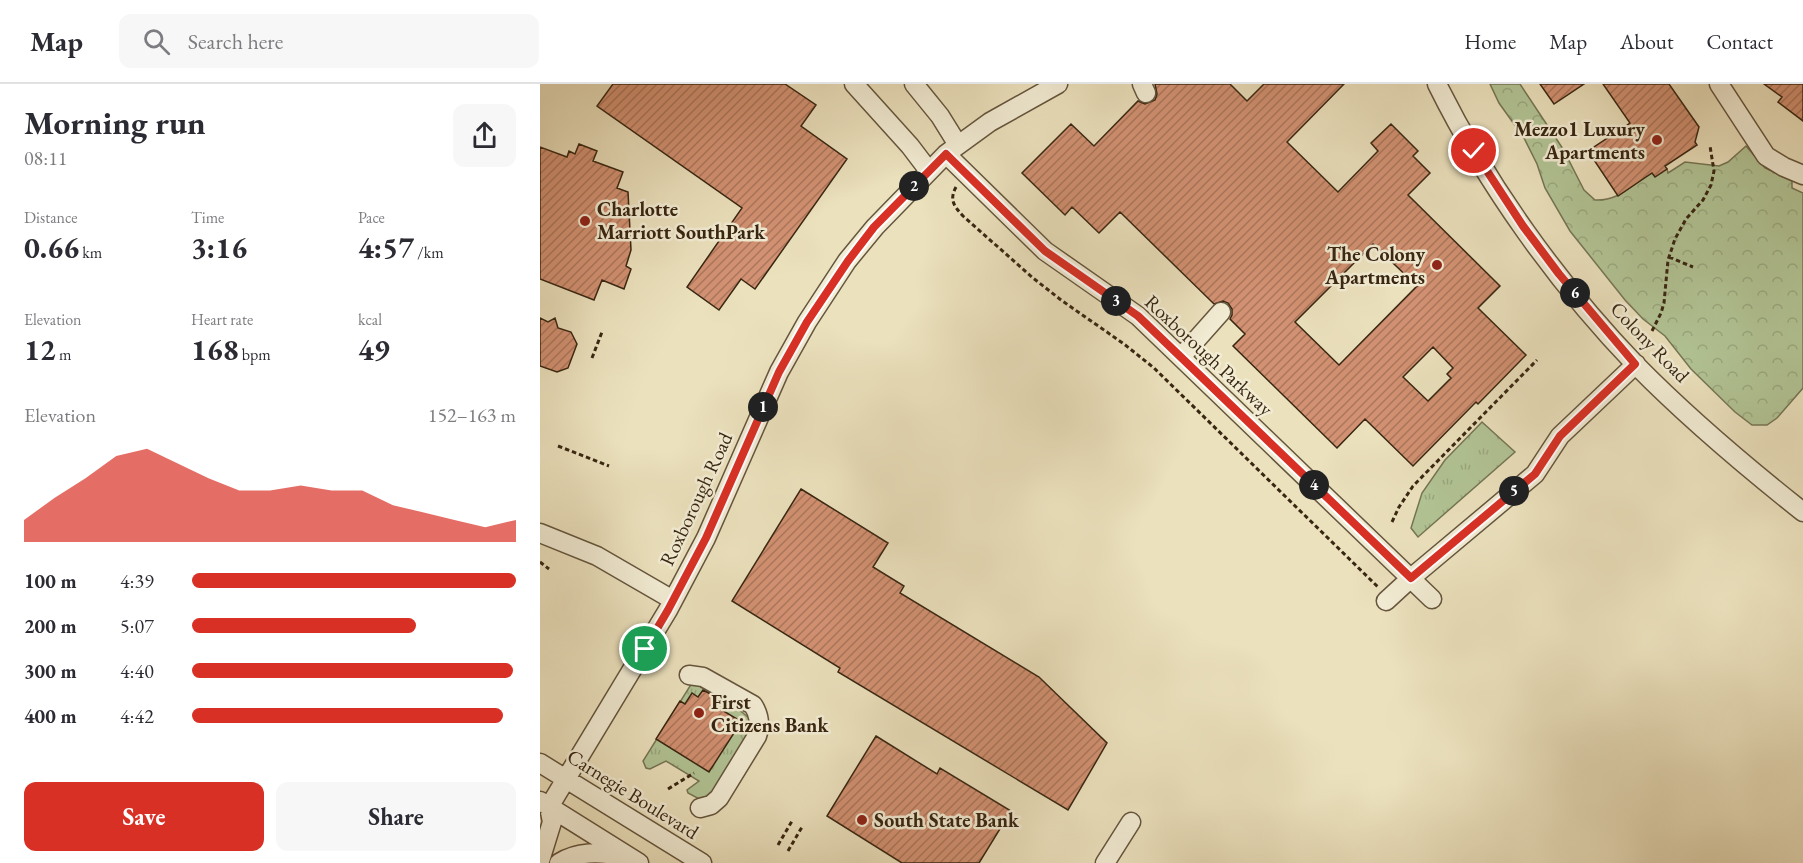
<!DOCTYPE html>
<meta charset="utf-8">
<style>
:root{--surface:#fff;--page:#f7f7f7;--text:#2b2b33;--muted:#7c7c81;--line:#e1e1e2;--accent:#d93025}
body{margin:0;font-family:"EB Garamond",serif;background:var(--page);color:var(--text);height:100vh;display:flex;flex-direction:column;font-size:22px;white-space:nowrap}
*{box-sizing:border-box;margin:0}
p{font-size:20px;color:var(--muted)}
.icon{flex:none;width:33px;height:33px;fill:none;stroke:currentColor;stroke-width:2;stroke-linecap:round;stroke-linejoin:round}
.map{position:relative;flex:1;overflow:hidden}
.drawer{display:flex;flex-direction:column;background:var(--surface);width:540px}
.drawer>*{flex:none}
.pin{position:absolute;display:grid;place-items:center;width:51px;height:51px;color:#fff;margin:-26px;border:3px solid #fff;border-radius:50%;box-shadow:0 2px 6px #0007}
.km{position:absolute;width:30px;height:30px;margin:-15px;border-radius:50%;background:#222;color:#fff;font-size:16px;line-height:30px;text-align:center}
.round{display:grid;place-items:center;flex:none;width:63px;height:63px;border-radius:12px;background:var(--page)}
.overview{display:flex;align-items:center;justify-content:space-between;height:102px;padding:0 24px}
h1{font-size:33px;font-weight:700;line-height:45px}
.metrics{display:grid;grid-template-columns:repeat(3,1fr);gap:9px;height:102px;padding:6px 24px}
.metrics div{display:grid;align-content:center}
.metrics b{font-size:30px;font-weight:700}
.metrics small{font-size:16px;font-weight:400}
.metrics p{font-size:16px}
.chart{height:168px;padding:12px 24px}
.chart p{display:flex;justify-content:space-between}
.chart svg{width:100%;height:108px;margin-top:6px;fill:var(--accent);opacity:.7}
.primary-button{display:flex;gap:12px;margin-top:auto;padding:12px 24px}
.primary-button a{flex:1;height:69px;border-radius:12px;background:var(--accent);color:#fff;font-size:24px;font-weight:700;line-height:69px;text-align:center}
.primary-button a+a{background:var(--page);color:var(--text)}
ul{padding:0 24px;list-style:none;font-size:20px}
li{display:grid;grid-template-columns:96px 72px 1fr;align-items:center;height:45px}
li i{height:15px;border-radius:8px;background:var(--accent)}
header{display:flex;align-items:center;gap:36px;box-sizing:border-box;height:84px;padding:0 30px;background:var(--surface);border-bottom:2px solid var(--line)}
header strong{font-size:28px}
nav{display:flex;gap:33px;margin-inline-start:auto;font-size:21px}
.search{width:420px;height:54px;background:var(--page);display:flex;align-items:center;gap:15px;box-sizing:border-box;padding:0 21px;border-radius:12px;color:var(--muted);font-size:22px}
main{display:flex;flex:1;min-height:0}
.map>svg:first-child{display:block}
.grass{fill:url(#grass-tufts);stroke:#757554;stroke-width:1.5}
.forest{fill:url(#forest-crowns);stroke:#757554;stroke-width:1.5}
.building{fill:url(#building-hatch);stroke:#382612;stroke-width:1.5;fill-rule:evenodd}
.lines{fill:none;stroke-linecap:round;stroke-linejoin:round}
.minor-casing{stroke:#65553d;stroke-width:21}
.path{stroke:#382612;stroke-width:3;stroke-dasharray:4.5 3;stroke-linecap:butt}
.minor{stroke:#f2ecd4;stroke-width:18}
.route-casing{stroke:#fff;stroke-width:12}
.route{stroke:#d93025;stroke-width:8}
.poi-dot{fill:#8f2418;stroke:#f2ecd4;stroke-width:2}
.labels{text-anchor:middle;stroke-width:5;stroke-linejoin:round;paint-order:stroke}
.poi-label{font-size:20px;font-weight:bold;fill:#382612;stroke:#f2ecd4;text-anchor:start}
.street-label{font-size:20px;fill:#382612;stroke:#f2ecd4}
</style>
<header>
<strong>Map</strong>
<div class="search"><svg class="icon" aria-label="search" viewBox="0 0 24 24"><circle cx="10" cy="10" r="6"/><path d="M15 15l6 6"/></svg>Search here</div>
<nav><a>Home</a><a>Map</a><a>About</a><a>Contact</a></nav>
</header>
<main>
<section class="drawer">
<div class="overview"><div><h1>Morning run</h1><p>08:11</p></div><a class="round"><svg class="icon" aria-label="share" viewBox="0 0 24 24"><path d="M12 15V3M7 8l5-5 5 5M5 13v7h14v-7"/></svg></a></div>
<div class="metrics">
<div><p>Distance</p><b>0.66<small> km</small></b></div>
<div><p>Time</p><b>3:16</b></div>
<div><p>Pace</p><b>4:57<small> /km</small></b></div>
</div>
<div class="metrics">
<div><p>Elevation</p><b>12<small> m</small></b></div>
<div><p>Heart rate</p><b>168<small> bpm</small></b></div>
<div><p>kcal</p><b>49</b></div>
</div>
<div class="chart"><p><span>Elevation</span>152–163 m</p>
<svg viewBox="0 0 160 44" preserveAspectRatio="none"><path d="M0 44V35L10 26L20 18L30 9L40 6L50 12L60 18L70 23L80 23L90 21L100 23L110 23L120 29L130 32L140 35L150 38L160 35V44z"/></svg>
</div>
<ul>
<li><b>100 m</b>4:39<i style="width:100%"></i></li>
<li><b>200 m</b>5:07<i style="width:69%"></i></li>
<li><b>300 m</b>4:40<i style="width:99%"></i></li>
<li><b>400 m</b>4:42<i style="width:96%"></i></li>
</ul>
<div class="primary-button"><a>Save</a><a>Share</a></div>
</section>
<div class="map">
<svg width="1263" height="779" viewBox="0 0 1263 779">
<defs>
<pattern id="grass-tufts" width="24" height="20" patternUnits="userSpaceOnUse" patternTransform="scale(1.5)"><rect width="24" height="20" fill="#b2c495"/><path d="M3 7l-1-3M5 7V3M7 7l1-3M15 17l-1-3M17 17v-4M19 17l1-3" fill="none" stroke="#9aa87f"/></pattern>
<pattern id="forest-crowns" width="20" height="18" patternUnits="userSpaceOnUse" patternTransform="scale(1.5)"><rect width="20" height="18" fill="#b2c495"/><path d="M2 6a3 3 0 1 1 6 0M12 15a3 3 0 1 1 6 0" fill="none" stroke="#9aa87f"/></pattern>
<pattern id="building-hatch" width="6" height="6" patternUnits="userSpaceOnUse" patternTransform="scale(1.5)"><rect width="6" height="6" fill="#d29172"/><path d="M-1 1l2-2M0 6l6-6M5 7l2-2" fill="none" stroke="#ab765c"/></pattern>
</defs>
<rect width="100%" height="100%" fill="#ebe1bd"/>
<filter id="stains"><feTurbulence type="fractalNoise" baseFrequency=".00333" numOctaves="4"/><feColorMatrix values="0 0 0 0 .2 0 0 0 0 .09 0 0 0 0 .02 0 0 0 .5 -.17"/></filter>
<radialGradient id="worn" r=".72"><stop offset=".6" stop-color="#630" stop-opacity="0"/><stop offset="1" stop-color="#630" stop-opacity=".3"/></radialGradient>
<path class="grass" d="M 942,338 L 975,368 L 878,453 L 871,444 L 882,409 L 905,376 Z
M 154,600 L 158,601 L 202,628 L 210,635 L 211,649 L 172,711 L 161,716 L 148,709 L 147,706 L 159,697 L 126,677 L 110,685 L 106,684 L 103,677 L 150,602 Z"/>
<path class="forest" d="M 950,0 L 980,0 L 1023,65 L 1044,106 L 1055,116 C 1081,117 1090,100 1112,89 C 1116,87 1122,86 1127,85 L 1128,89 L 1145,78 L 1179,82 L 1188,78 L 1206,62 L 1225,84 L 1252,97 L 1252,104 L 1263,109 L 1263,304 L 1237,334 L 1227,341 L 1212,341 L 1195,328 L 1151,285 L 1125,252 L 1103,235 L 1085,216 L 1030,147 L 1005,104 L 997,80 L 984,54 L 959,19 Z"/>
<path class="building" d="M 73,0 L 245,0 L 276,21 L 261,42 L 307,75 L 215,205 L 201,195 L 179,226 L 147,203 L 202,124 L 57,22 Z
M 615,0 L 690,0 L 707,17 L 724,0 L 804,0 L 747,58 L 798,108 L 838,67 L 831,59 L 851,40 L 878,67 L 873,72 L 890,89 L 868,111 L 960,202 L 938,224 L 986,271 L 938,320 L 936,318 L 873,382 L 825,335 L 797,364 L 693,262 L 705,250 L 690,235 L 692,231 L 692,225 L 688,219 L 683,217 L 674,220 L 580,128 L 559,149 L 532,123 L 525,131 L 482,89 L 531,40 L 554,62 L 598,17 L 605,20 L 615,16 L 617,10 ZM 833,160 L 877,202 L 799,281 L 755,238 ZM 893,263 L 913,284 L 907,290 L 911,294 L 888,317 L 863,293 Z
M 1000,0 L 1044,0 L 1014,20 Z
M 1063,0 L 1129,0 L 1159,43 L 1155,58 L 1157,61 L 1125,82 L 1127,85 L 1115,93 L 1112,89 L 1078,112 L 1048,67 L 1090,39 Z
M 1224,0 L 1263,0 L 1263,37 L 1238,18 L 1242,13 Z
M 39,60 L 57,67 L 53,77 L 83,88 L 77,104 L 88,108 L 91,166 L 86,182 L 91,185 L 84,205 L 62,196 L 54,216 L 0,195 L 0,63 L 27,73 L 29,67 L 35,70 Z
M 0,234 L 8,238 L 15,234 L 18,244 L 31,248 L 37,260 L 28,284 L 17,288 L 0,282 Z
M 261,405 L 348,459 L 333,483 L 364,502 L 360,509 L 499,593 L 567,659 L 528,726 L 298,588 L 300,584 L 192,517 Z
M 163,606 L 180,615 L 175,622 L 197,635 L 190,646 L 194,649 L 169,688 L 116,655 L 140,617 L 145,620 L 152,609 L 158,613 Z
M 336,652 L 397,690 L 400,684 L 471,727 L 439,779 L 362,779 L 287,732 Z"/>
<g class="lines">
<g class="minor-casing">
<path id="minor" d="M 314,0 L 370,62 L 389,87
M 374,0 L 400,32 L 418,61
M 602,0 L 606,9
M 897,0 C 947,101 1018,200 1096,281 C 1148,334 1205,382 1263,428
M 1179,0 L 1226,72 L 1244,83 L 1263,91
M 406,70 L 505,167 L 598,232 L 892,515
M 641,273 L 681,228
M 0,449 L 57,472 L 133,516
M 846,517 L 871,494 L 995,390 L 1020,352 L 1096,280
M 149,591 L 163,593 L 213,621 C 219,630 221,642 217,652 L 179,714 L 171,721 L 160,724
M 0,679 L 162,779
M 0,717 L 99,779
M 9,723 L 128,526 L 166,454 L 239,288 L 267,238 L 307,177 L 335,143 L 406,70 L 450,38 L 518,0
M 0,777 L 12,738 L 9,723
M 19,779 C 38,767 59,768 81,772
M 565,779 L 591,738"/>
</g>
<path class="path" d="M 416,103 C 409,116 414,122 423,132 L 493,194 L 521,216 L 584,260 L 614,284 L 838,503
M 1129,173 L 1153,183
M 1112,247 L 1121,229 L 1124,219 L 1128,176 L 1135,155 L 1146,135 L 1163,116 L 1171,101 L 1174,87 L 1170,62
M 52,274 L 62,248
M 18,362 L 69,382
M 852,438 L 859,423 L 873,402 L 997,276
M 0,478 L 9,485
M 128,705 L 154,689
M 238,761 L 252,737
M 248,767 L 262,743"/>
<use href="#minor" class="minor"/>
</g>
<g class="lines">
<g class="route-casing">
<path id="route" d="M 105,565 L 128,526 L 166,454 L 239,288 L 267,238 L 308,177 L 334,143 L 406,70 L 505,167 L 598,232 L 871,494 L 995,390 L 1020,352 L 1095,280 L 1019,190 L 983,142 L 934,67"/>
</g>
<use href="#route" class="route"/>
</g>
<g class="poi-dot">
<circle cx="1117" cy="56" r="6"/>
<circle cx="45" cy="137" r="6"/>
<circle cx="897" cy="181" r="6"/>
<circle cx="159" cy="629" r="6"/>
<circle cx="322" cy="736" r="6"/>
</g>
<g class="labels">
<g class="poi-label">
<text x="1105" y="52" text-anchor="end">Mezzo1 Luxury<tspan x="1105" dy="23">Apartments</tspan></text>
<text x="57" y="132">Charlotte<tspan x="57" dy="23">Marriott SouthPark</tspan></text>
<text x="885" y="177" text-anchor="end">The Colony<tspan x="885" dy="23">Apartments</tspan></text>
<text x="171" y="625">First<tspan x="171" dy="23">Citizens Bank</tspan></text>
<text x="334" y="743">South State Bank</text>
</g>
<g class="street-label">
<text transform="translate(1110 258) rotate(46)" y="7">Colony Road</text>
<text transform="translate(669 271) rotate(43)" y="7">Roxborough Parkway</text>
<text transform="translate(156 415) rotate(-65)" y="7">Roxborough Road</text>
<text transform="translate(93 710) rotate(32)" y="7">Carnegie Boulevard</text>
</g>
</g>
<rect width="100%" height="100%" filter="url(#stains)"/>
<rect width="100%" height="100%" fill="url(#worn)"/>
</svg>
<div class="pin" style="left:105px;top:565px;background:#1e9e55"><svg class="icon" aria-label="arrive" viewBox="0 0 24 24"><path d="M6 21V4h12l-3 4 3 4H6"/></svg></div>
<div class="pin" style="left:934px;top:67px;background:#d93025"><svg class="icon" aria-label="check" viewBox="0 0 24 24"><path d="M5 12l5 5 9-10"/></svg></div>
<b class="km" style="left:223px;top:323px">1</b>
<b class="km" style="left:374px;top:102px">2</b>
<b class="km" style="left:576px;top:217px">3</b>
<b class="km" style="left:774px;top:401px">4</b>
<b class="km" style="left:974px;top:407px">5</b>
<b class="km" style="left:1035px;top:209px">6</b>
</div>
</main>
